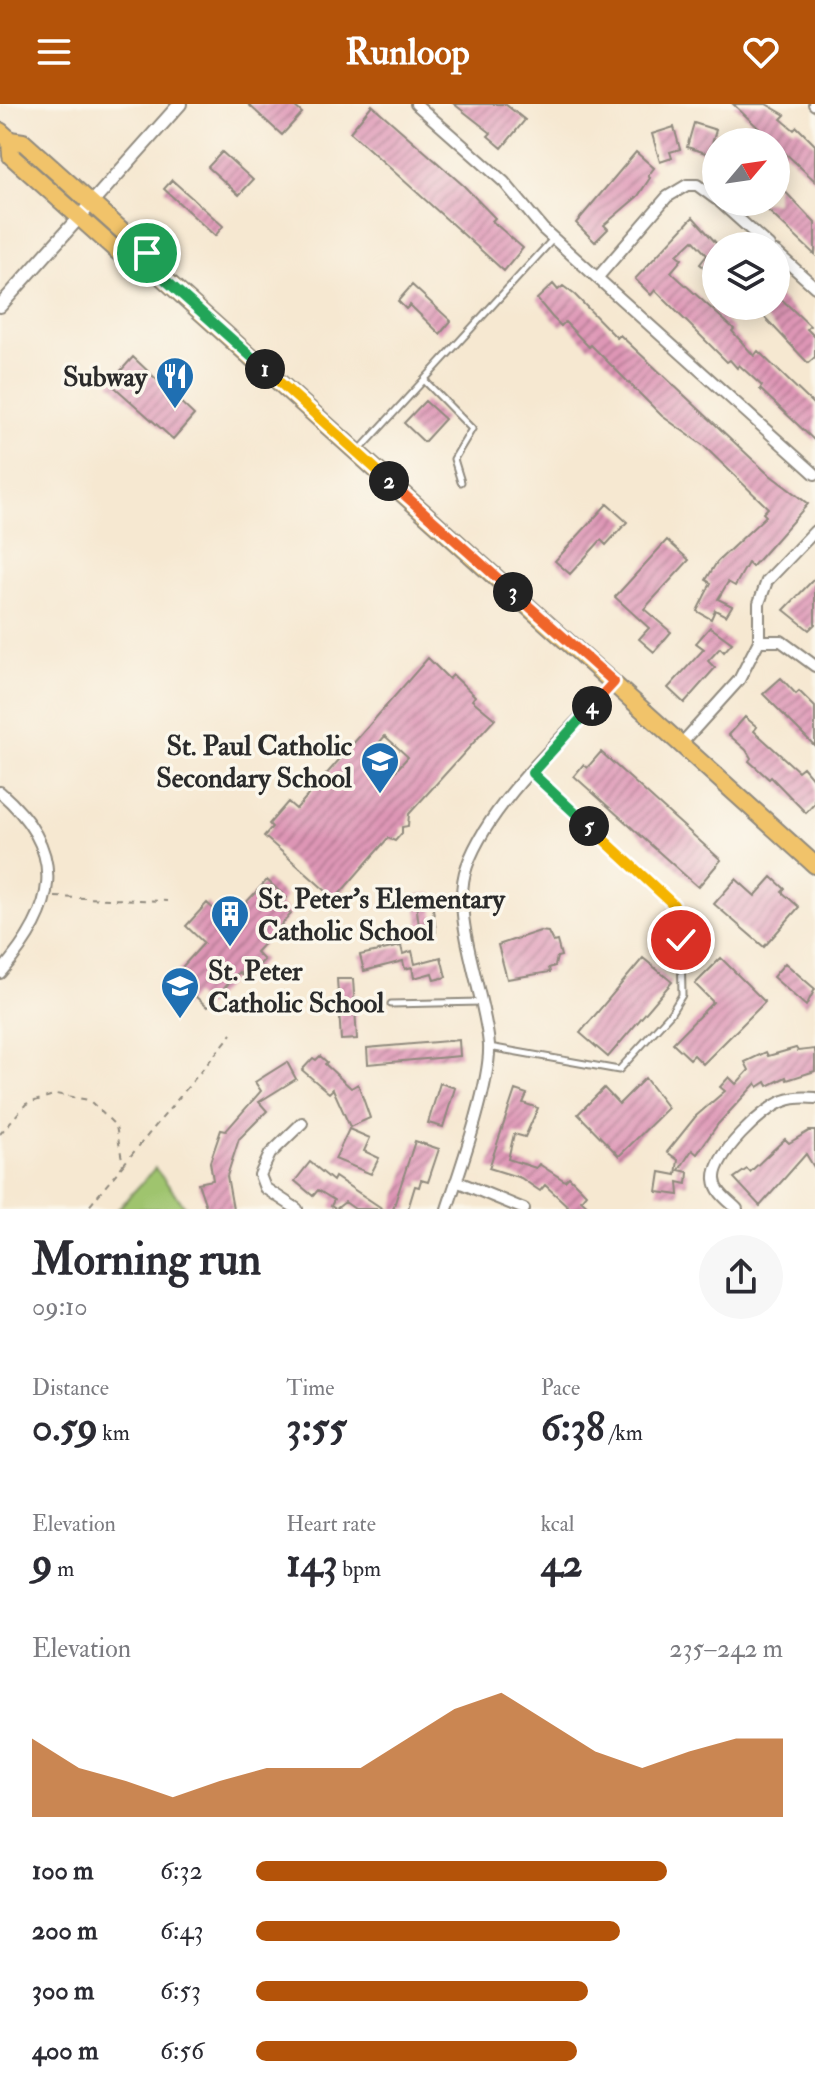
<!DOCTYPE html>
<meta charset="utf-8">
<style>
:root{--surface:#fff;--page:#f7f7f7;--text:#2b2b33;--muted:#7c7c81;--accent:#b45309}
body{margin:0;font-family:"IM FELL Double Pica",serif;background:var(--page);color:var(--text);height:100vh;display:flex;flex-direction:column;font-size:30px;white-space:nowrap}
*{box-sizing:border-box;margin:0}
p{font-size:26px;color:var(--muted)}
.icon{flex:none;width:44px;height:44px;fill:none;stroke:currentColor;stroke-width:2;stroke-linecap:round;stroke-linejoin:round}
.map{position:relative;height:1105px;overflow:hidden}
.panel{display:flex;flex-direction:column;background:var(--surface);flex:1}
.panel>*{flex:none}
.needle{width:52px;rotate:61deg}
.buttons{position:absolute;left:702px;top:24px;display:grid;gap:16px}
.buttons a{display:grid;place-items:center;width:88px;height:88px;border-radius:50%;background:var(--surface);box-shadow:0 4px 20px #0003;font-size:40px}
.pin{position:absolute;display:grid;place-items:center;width:68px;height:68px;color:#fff;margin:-34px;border:4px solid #fff;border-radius:50%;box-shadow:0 2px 8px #0007}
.km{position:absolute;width:40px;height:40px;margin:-20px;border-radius:50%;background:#222;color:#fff;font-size:22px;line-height:40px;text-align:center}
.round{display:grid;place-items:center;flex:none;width:84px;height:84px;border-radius:42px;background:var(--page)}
.summary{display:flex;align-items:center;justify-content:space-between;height:136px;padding:0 32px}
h1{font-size:44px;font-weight:700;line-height:60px}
.figures{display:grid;grid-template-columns:repeat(3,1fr);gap:12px;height:136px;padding:8px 32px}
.figures div{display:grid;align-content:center}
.figures b{font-size:40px;font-weight:700}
.figures small{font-size:22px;font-weight:400}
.figures p{font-size:22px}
.chart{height:224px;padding:16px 32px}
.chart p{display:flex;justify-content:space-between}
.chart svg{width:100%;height:144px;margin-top:8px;fill:var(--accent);opacity:.7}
ul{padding:0 32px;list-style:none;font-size:26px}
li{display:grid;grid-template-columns:128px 96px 1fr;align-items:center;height:60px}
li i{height:20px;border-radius:10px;background:var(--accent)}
header{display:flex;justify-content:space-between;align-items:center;height:104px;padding:0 32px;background:var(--accent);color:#fff;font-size:36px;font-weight:700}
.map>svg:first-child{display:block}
.green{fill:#9fc46e;stroke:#65784c;stroke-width:2}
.building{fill:url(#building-hatch);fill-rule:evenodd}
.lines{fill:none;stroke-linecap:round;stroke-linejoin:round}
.service-casing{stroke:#908a7e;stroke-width:9}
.minor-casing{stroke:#908a7e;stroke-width:14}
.tertiary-casing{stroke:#908a7e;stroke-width:16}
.primary-casing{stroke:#908a7e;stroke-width:20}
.path{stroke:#908a7e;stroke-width:2;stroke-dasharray:6 6;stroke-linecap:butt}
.service{stroke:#fff;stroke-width:5}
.minor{stroke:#fff;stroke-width:10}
.tertiary{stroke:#fff;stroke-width:12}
.primary{stroke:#f1c36a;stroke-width:16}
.split-1-casing{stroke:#fff;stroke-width:16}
.split-2-casing{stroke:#fff;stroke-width:16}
.split-3-casing{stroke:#fff;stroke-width:16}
.split-4-casing{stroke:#fff;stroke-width:16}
.split-5-casing{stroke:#fff;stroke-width:16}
.split-6-casing{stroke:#fff;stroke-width:16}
.split-1{stroke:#22a559;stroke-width:10}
.split-2{stroke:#f5b400;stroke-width:10}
.split-3{stroke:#f0652b;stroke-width:10}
.split-4{stroke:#f0652b;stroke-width:10}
.split-5{stroke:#22a559;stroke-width:10}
.split-6{stroke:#f5b400;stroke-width:10}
.labels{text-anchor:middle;stroke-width:7;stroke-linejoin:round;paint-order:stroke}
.poi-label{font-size:28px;font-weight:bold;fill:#2b2b2b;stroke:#fbf7ec;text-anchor:end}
</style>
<header><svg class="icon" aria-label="menu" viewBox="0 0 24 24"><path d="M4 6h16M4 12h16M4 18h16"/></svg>Runloop<svg class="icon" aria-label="heart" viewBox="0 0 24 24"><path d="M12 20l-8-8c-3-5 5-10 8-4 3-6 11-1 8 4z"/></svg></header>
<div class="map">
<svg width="815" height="1105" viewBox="0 0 815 1105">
<defs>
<pattern id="building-hatch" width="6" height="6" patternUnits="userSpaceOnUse" patternTransform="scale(2)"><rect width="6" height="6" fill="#de96b6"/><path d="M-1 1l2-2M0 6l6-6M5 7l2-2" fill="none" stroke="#b47b94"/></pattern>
</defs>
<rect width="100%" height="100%" fill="#fbf7ec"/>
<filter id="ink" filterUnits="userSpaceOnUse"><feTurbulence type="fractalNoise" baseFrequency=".0125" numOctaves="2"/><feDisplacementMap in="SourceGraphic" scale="16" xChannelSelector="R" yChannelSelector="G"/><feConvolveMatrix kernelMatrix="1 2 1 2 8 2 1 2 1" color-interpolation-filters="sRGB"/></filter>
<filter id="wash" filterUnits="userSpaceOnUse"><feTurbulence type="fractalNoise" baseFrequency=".006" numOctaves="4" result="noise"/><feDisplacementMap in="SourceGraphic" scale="32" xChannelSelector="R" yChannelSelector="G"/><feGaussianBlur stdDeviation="1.8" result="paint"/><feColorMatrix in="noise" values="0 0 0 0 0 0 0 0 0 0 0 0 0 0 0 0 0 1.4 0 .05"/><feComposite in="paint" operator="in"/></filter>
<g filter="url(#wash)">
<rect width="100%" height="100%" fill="#f6e8d1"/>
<path class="green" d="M 155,1064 L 187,1105 L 118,1105 Z"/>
<g id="blocks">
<path class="building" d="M 248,0 L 292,0 L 302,9 L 282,31 Z
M 454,0 L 505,0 L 525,16 L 502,44 L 488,32 L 491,29 Z
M 733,0 L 766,0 L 785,11 L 781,15 L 794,26 L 797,23 L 815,41 L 815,77 Z
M 372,1 L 464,82 L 495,114 L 492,117 L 523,144 L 504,167 L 350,28 Z
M 694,19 L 716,26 L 709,50 L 687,43 Z
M 674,23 L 680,45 L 670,48 L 672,54 L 660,58 L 652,30 Z
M 222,48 L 253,76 L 239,91 L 208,63 Z
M 636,48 L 654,64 L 648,72 L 650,74 L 638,92 L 604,121 L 608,125 L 595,138 L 576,119 Z
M 172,76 L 223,122 L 215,132 L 164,85 Z
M 776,78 L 815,119 L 815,151 L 759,98 L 776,98 Z
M 693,113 L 716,139 L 716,162 L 711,169 L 700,160 L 707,151 L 693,136 L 677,151 L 682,155 L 671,168 L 734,225 L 732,227 L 754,252 L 758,247 L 811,298 L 815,302 L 815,337 L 760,285 L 762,282 L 739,261 L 737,264 L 730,256 L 727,258 L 655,186 L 651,191 L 635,175 Z
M 553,180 L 558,186 L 563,182 L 575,191 L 617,234 L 620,231 L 766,368 L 808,400 L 752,463 L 748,459 L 735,482 L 728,478 L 718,495 L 732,502 L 726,512 L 715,506 L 711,515 L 697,507 L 711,479 L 706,476 L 717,458 L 766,412 L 763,409 L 768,404 L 704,342 L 662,312 L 591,241 L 589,243 L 565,218 L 561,222 L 552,213 L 537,195 Z
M 412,181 L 451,217 L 440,230 L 410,201 L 406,205 L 398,197 Z
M 776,190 L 810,222 L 807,225 L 815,233 L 815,253 L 808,259 L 754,202 L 776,202 Z
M 133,253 L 194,311 L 173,335 L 110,279 Z
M 425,297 L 445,315 L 424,338 L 404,319 Z
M 607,400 L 627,418 L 606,441 L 601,436 L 570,470 L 555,457 Z
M 667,436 L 689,456 L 644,505 L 671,528 L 654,548 L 639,535 L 649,524 L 615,493 Z
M 815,474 L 815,520 L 809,526 L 784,506 Z
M 710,523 L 732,539 L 724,548 L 720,544 L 708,557 L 715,564 L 684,599 L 668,584 L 704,545 L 696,539 Z
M 428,554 L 449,575 L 453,571 L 475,592 L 472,596 L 495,615 L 409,710 L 408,722 L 402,723 L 402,729 L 395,737 L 388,734 L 335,795 L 264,732 L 272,723 L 269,720 L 288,698 L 296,705 ZM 385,632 L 408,653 L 387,676 L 364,656 Z
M 781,574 L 796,590 L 799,587 L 815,603 L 815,642 L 763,590 Z
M 745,613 L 757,623 L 754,627 L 798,667 L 803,663 L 815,677 L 815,699 L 806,709 L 771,673 L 769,675 L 749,657 L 751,654 L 746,646 L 729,631 Z
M 601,648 L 721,756 L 698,783 L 574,672 L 583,661 L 587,664 Z
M 772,773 L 785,785 L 782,788 L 799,803 L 764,843 L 714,800 L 736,775 L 755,792 Z
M 267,776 L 286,793 L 280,800 L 291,810 L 256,848 L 264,856 L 246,875 L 239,868 L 207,903 L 194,891 L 183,903 L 163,884 L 204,839 L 186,822 L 207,799 L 228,818 Z
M 431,789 L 436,828 L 420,830 L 415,791 Z
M 540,827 L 548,828 L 553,838 L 557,837 L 561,852 L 557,853 L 555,862 L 549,864 L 550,868 L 507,875 L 498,841 Z
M 401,842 L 403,850 L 412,847 L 415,860 L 441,853 L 446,873 L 434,876 L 432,869 L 414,874 L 412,863 L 405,865 L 403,857 L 364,867 L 360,851 Z
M 643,854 L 672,878 L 608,953 L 580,929 Z
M 721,854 L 765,898 L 703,960 L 694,951 L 690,955 L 673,939 L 713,898 L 695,880 Z
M 785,859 L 815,885 L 806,902 L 773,873 Z
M 337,875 L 353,875 L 357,935 L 341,936 Z
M 459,936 L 460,952 L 368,960 L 367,944 Z
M 796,944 L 798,947 L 815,945 L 815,967 L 787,976 L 786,973 L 768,982 L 766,978 L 758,983 L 756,979 L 718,1020 L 697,1050 L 692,1046 L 679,1066 L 688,1068 L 687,1080 L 678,1078 L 679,1091 L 657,1088 L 660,1068 L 676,1071 L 678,1056 L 667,1048 L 696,1012 L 725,987 L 720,983 L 729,973 L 736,980 L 749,966 L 745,958 L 766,948 L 768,952 Z
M 320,952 L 327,958 L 325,960 L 351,984 L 358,980 L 370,1014 L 350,1023 L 333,985 L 329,989 L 302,966 L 313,954 L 316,956 Z
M 287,958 L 296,975 L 259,998 L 267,1007 L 239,1035 L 227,1072 L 233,1105 L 207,1105 L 198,1079 L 213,1076 L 210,1058 L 221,1026 L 226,1027 L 261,987 L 255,978 Z
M 645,974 L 668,1004 L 619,1052 L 578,1010 L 604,984 L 619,1000 Z
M 440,979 L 455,984 L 443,1023 L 428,1019 Z
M 515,986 L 527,990 L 523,999 L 538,1004 L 525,1033 L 514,1030 L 508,1055 L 536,1064 L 539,1060 L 565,1077 L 569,1073 L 586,1090 L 581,1096 L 591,1105 L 571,1105 L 545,1081 L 540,1087 L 521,1074 L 489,1064 Z
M 349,1025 L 370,1034 L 364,1047 L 379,1054 L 371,1070 L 335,1055 Z
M 809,1027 L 815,1027 L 815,1065 L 806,1050 L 760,1102 L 734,1074 L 747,1065 L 750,1068 L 785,1035 L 789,1039 Z
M 415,1037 L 439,1045 L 428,1078 L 421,1076 L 419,1083 L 415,1082 L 408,1105 L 393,1105 Z
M 310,1058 L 333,1077 L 335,1073 L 383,1105 L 355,1105 L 345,1098 L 336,1105 L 331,1102 L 334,1096 L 318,1086 L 313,1092 L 295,1077 Z"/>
</g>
</g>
<g filter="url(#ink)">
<use href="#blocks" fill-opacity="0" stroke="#908a7e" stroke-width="2"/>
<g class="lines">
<g class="service-casing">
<path id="service" d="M 424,276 L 472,325 L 454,355 L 461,378
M 358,348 L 554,134
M 391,900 L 481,898
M 489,943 L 619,966 L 671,909 L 682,891 L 681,836 L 674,801 L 532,669"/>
</g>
<g class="minor-casing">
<path id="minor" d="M 416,0 L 504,78 L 543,125 L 815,370
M 814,0 L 815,1
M 720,98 L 769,142
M 776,148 L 815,183
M 598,173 L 667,93 L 687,81 L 697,81 L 716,95
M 759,537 L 781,537 L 815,562
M 682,639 L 739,576 L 759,537 L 759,499 L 767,477 L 815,427
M 0,688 C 70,749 56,805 0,869
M 456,1077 L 524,1105
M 297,1105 L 265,1084 L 260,1071 L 270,1050 L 302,1019
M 447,1105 C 460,1066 491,978 489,941 C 485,889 449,810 467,762 C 489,699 568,629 614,578
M 737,1105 C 728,1096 716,1089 715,1075 C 713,1052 763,1004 784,997 C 794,993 805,993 815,994"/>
</g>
<g class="tertiary-casing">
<path id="tertiary" d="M 0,202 L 180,0"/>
</g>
<g class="primary-casing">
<path id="primary" d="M 0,27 L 10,36 L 23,38 L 147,149 L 151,163 L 815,761
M 10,36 L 11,52 L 135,163 L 151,163"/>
</g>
<path class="path" d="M 55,793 L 167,797
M 0,1030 L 26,1000 L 56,990 L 89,996 L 116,1022 L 123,1061 L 87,1105
M 123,1061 L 232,930"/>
<use href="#service" class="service"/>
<use href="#minor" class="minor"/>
<use href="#tertiary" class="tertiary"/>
<use href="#primary" class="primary"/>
</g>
</g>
<g class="lines" filter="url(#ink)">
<g class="split-1-casing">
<path id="split-1" d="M 147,149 L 151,163 L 265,265"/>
</g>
<g class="split-2-casing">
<path id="split-2" d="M 265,265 L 389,377"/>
</g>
<g class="split-3-casing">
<path id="split-3" d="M 389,377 L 513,488"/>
</g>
<g class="split-4-casing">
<path id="split-4" d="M 513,488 L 614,578 L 592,602"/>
</g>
<g class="split-5-casing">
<path id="split-5" d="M 589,722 L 532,669 L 592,602"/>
</g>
<g class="split-6-casing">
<path id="split-6" d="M 589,722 L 674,801 L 681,836"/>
</g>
<use href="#split-1" class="split-1"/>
<use href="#split-2" class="split-2"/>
<use href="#split-3" class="split-3"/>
<use href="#split-4" class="split-4"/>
<use href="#split-5" class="split-5"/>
<use href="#split-6" class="split-6"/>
</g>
<defs>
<g id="restaurant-pin" transform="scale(2)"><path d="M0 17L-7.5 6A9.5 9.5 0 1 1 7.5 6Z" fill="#1f6fb2" stroke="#fbf7ec"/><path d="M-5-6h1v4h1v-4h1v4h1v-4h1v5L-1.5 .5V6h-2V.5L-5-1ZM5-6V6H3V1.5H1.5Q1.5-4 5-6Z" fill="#fff"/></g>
<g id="school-pin" transform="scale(2)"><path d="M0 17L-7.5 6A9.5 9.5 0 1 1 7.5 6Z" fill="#1f6fb2" stroke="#fbf7ec"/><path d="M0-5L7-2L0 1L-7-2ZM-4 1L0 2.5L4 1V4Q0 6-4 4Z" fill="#fff"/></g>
<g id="building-pin" transform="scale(2)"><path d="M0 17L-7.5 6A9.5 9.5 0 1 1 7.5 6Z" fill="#1f6fb2" stroke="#fbf7ec"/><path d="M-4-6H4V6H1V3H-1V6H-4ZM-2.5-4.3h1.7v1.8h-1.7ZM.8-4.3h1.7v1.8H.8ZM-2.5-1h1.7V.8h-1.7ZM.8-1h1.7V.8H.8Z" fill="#fff"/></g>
</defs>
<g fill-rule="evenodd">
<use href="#restaurant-pin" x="175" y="272"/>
<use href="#school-pin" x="380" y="657"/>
<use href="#building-pin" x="230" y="810"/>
<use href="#school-pin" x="180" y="882"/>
</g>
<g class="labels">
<g class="poi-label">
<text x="147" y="282">Subway</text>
<text x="352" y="651">St. Paul Catholic<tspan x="352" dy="32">Secondary School</tspan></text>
<text x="258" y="804" text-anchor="start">St. Peter's Elementary<tspan x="258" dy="32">Catholic School</tspan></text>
<text x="208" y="876" text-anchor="start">St. Peter<tspan x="208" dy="32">Catholic School</tspan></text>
</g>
</g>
</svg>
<div class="buttons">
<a><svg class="needle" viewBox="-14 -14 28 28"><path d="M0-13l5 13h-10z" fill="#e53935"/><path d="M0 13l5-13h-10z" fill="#7c7c81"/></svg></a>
<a><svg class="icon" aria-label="layers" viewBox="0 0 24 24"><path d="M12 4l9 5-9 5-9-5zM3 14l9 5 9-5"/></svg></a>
</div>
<div class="pin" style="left:147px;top:149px;background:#1e9e55"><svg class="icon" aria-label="arrive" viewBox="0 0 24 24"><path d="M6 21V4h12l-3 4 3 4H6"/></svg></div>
<div class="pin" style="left:681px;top:836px;background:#d93025"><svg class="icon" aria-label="check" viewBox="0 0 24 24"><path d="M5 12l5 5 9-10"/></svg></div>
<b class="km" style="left:265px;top:265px">1</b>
<b class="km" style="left:389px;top:377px">2</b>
<b class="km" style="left:513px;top:488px">3</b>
<b class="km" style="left:592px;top:602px">4</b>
<b class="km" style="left:589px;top:722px">5</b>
</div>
<section class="panel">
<div class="summary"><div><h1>Morning run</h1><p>09:10</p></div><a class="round"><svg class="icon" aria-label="share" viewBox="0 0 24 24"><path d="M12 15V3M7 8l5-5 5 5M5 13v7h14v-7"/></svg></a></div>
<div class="figures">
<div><p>Distance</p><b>0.59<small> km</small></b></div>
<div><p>Time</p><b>3:55</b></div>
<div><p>Pace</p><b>6:38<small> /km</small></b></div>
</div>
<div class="figures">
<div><p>Elevation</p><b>9<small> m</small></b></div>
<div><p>Heart rate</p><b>143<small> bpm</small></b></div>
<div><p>kcal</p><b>42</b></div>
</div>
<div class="chart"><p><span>Elevation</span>235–242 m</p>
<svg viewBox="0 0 160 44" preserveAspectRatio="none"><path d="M0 44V20L10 29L20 33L30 38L40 33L50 29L60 29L70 29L80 20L90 11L100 6L110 15L120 24L130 29L140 24L150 20L160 20V44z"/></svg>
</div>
<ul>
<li><b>100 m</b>6:32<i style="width:78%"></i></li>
<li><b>200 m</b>6:43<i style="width:69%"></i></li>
<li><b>300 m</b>6:53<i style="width:63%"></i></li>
<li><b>400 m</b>6:56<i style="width:61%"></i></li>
</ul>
</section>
